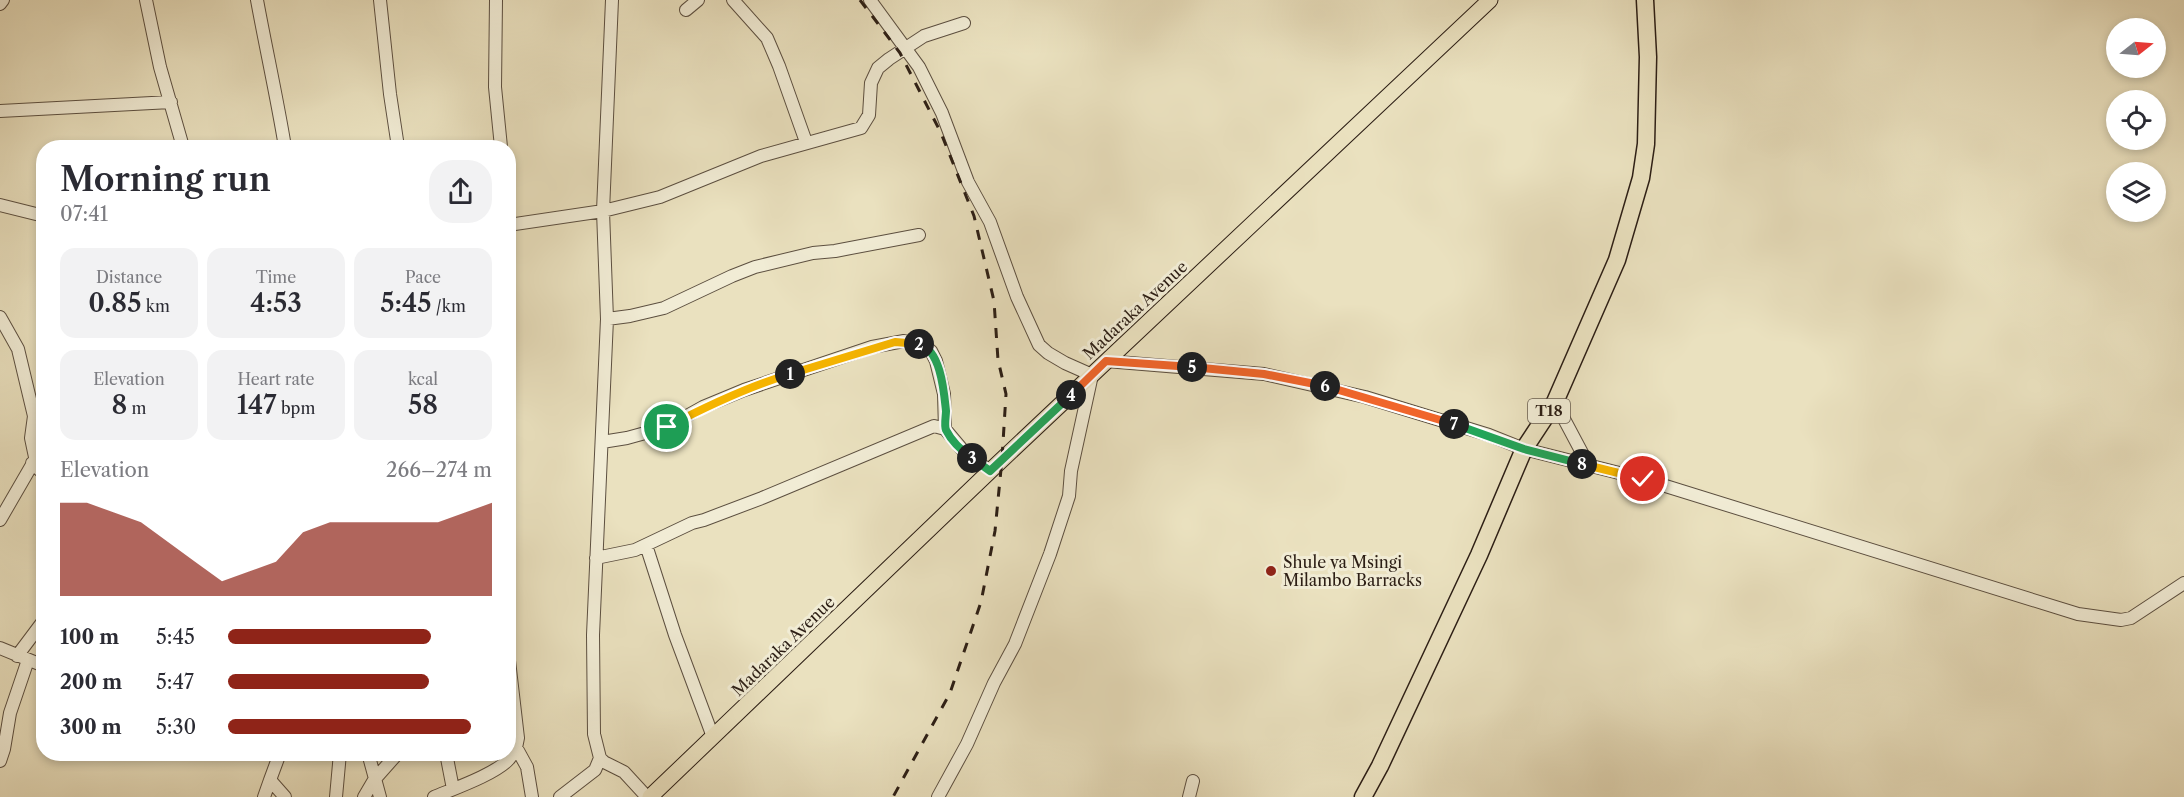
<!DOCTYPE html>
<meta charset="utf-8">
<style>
:root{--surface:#fff;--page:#f2f2f3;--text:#2b2b33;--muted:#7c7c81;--accent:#8f2418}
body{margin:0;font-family:"Libre Caslon Text",serif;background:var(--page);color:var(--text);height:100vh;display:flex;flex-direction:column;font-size:22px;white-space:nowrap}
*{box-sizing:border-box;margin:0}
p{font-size:20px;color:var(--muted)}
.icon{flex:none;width:33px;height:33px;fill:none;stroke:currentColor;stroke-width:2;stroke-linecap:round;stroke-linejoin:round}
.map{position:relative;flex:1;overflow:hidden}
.side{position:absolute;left:36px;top:140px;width:480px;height:621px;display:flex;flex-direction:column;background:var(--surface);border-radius:24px;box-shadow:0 3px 9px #0003}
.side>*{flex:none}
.needle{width:39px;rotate:73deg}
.fabs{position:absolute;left:2106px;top:18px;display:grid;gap:12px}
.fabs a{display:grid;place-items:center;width:60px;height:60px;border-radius:50%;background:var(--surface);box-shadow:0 3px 9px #0003;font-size:30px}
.pin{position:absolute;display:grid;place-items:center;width:51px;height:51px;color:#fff;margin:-26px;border:3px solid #fff;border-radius:50%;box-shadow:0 2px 6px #0007}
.km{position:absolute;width:30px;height:30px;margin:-15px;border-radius:50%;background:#222;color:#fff;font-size:16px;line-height:30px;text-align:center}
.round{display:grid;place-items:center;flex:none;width:63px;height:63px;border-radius:24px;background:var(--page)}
.summary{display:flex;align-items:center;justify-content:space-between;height:102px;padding:0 24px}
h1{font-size:33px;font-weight:600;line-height:45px}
.stats{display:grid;grid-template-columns:repeat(3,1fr);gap:9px;height:102px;padding:6px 24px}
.stats div{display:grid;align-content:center;border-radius:15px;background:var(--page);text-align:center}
.stats b{font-size:26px;font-weight:600}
.stats small{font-size:16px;font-weight:400}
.stats p{font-size:16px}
.chart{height:168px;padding:12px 24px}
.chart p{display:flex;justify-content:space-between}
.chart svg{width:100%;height:108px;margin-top:6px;fill:var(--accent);opacity:.7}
ul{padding:0 24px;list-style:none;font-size:20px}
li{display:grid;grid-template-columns:96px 72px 1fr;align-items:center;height:45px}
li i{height:15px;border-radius:8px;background:var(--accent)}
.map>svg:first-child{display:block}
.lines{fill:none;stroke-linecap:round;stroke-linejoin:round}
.minor-casing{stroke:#5c4f40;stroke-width:14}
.major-casing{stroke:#2c1e15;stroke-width:17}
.highway-casing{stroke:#2c1e15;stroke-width:19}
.minor{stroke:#f1ecd5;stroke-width:12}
.major{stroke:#eae1bf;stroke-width:15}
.highway{stroke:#eae1bf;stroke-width:16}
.rail{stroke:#2c1e15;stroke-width:3;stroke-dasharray:10 10;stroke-linecap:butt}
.split-1-casing{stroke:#fff;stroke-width:12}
.split-2-casing{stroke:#fff;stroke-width:12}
.split-3-casing{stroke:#fff;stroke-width:12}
.split-4-casing{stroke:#fff;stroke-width:12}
.split-5-casing{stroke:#fff;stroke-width:12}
.split-6-casing{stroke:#fff;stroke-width:12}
.split-7-casing{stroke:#fff;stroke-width:12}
.split-8-casing{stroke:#fff;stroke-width:12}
.split-9-casing{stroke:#fff;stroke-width:12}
.split-1{stroke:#f5b400;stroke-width:8}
.split-2{stroke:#f5b400;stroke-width:8}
.split-3{stroke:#22a559;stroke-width:8}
.split-4{stroke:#22a559;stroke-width:8}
.split-5{stroke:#f0652b;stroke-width:8}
.split-6{stroke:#f0652b;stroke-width:8}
.split-7{stroke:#f0652b;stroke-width:8}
.split-8{stroke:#22a559;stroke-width:8}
.split-9{stroke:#f5b400;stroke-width:8}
.poi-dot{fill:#8f2418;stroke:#f1ecd5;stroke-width:2}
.labels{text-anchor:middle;stroke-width:6;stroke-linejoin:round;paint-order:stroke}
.shield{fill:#f1ecd5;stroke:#675c4f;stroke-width:1.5}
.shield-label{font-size:15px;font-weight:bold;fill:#2c1e15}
.street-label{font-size:16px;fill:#2c1e15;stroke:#f1ecd5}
.poi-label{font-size:16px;fill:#2c1e15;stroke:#f1ecd5;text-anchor:start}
</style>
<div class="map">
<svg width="2184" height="797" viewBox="0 0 2184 797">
<rect width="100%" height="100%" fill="#eae1bf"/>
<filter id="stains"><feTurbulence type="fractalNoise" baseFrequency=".00333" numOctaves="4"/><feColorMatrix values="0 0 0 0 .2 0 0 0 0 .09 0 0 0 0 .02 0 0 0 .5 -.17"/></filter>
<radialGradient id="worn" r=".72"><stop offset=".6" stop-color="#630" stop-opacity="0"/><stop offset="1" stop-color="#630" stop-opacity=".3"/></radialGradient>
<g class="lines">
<g class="minor-casing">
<path id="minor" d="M 146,0 L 160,67 L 183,147
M 257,0 C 266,49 277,98 285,147
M 380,0 L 390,94 L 398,147
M 496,0 L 495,87 L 501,147
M 612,0 L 603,211 L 607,319 L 593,635 L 594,734 L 600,758 L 604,762 L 624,772 L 647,797
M 733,0 L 767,38 L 779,66 L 806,142
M 870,0 L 919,67 L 942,113 L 968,182 L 990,222 L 1017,297 L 1039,345 L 1048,353 L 1065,363 L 1092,375 L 1071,471 L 1069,496 L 1050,554 L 1015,644 L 994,683 L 967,744 L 938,797
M 0,4 L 3,0
M 686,10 L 698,0
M 0,111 L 171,102
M 0,205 L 44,216
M 508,225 L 603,211 L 660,197 L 761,156 L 861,128 L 869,115 L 871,83 L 878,68 L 889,59 L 924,36 L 964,23
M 0,317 L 18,349 L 34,416 L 31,438 L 35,457
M 607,319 L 630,316 L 664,308 L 732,276 L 755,267 L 813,253 L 835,251 L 919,235
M 1106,361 L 1264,374 L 1365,397 L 1489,435 L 1524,449 L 1643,479 L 2078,614 L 2121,620 L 2131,618 L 2184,583
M 1555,402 L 1589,466
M 602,442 L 627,438 L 667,427 L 703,407 L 744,390 L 872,347 L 904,341 L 924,345 L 931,351 L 936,361 L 944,394 L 945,429
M 32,463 L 44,474
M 0,520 L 44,444
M 646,545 L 675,635 L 713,737
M 596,558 L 635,550 L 692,523 L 704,520 L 762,498 L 934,426 L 945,429 L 966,454 L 990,471
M 0,648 L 44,666
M 17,656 L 44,620
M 516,747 L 527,767 L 532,797
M 280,753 L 270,780 L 285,797
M 368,753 L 380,797
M 446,753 L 453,789
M 0,761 L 4,749 L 10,713 L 28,660
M 264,797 L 270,780
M 336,797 L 340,753
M 364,797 L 374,780 L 398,753
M 434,797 C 453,789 496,774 509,759 C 515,753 517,745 518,738 L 508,652
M 560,797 L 595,770 L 600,758
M 1189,797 L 1193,781"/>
</g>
<g class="major-casing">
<path id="major" d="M 650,797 L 990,471 L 1490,0"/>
</g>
<g class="highway-casing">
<path id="highway" d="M 1363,797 L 1380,766 L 1479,555 L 1524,449 L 1555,402 L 1617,260 L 1641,178 L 1646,144 L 1648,57 L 1645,0"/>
</g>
<use href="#minor" class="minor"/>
<use href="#major" class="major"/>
<use href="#highway" class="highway"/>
<path class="rail" d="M 860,0 L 900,53 L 941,133 L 974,216 L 994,301 L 998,360 L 1006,394 L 1002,459 L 995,531 L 981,602 L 950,693 L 893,797"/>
</g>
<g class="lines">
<g class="split-1-casing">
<path id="split-1" d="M 667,427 C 707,406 747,387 790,374"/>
</g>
<g class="split-2-casing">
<path id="split-2" d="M 790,374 L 895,342 L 919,344"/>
</g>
<g class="split-3-casing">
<path id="split-3" d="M 919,344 C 941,350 944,392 946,411 C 946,416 944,425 946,430 C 951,440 962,451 972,458"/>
</g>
<g class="split-4-casing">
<path id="split-4" d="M 972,458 L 990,471 L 1071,395"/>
</g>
<g class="split-5-casing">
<path id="split-5" d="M 1071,395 L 1106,361 L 1192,367"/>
</g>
<g class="split-6-casing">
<path id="split-6" d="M 1192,367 L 1264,374 L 1325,386"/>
</g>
<g class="split-7-casing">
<path id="split-7" d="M 1325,386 L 1454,424"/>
</g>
<g class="split-8-casing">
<path id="split-8" d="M 1454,424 L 1524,449 L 1582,464"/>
</g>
<g class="split-9-casing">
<path id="split-9" d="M 1582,464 L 1643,479"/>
</g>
<use href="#split-1" class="split-1"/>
<use href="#split-2" class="split-2"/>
<use href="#split-3" class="split-3"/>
<use href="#split-4" class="split-4"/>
<use href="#split-5" class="split-5"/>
<use href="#split-6" class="split-6"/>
<use href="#split-7" class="split-7"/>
<use href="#split-8" class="split-8"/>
<use href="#split-9" class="split-9"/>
</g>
<circle class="poi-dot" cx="1271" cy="571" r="6"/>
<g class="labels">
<rect class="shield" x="1528" y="399" width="42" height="24" rx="4.5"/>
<g class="shield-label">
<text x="1549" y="416">T18</text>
</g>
<g class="street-label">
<text transform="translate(1135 310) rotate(-43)" y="6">Madaraka Avenue</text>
<text transform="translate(783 646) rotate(-44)" y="6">Madaraka Avenue</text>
</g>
<g class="poi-label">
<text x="1283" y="568">Shule ya Msingi<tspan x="1283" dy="18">Milambo Barracks</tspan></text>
</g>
</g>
<rect width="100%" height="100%" filter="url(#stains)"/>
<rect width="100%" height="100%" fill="url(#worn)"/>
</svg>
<div class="fabs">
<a><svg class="needle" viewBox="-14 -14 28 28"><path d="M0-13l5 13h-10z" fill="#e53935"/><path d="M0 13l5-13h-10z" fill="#7c7c81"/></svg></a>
<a><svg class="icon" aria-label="locate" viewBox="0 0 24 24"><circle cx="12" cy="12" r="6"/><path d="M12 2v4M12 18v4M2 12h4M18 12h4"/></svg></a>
<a><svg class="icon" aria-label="layers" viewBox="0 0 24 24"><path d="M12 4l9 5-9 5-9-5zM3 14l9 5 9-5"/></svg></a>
</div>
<div class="pin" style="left:667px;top:427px;background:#1e9e55"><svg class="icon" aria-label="arrive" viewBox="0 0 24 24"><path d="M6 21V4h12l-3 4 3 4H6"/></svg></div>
<div class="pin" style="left:1643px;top:479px;background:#d93025"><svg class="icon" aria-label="check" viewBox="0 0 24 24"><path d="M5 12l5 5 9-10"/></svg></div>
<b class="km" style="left:790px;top:374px">1</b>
<b class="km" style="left:919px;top:344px">2</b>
<b class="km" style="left:972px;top:458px">3</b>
<b class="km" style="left:1071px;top:395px">4</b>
<b class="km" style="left:1192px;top:367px">5</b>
<b class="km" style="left:1325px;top:386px">6</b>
<b class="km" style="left:1454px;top:424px">7</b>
<b class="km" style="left:1582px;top:464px">8</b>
<section class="side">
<div class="summary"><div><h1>Morning run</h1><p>07:41</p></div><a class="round"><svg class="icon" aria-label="share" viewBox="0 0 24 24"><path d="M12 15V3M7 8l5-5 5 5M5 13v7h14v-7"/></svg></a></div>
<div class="stats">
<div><p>Distance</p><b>0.85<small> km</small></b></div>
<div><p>Time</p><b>4:53</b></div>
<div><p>Pace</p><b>5:45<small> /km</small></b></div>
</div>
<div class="stats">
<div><p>Elevation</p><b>8<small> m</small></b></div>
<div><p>Heart rate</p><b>147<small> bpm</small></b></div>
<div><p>kcal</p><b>58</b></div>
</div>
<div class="chart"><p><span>Elevation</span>266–274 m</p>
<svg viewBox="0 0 160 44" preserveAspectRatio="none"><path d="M0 44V6L10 6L20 10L30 14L40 22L50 30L60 38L70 34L80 30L90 18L100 14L110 14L120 14L130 14L140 14L150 10L160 6V44z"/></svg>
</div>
<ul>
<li><b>100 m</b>5:45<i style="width:77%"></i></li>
<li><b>200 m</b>5:47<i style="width:76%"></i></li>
<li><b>300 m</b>5:30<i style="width:92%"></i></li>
</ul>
</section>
</div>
